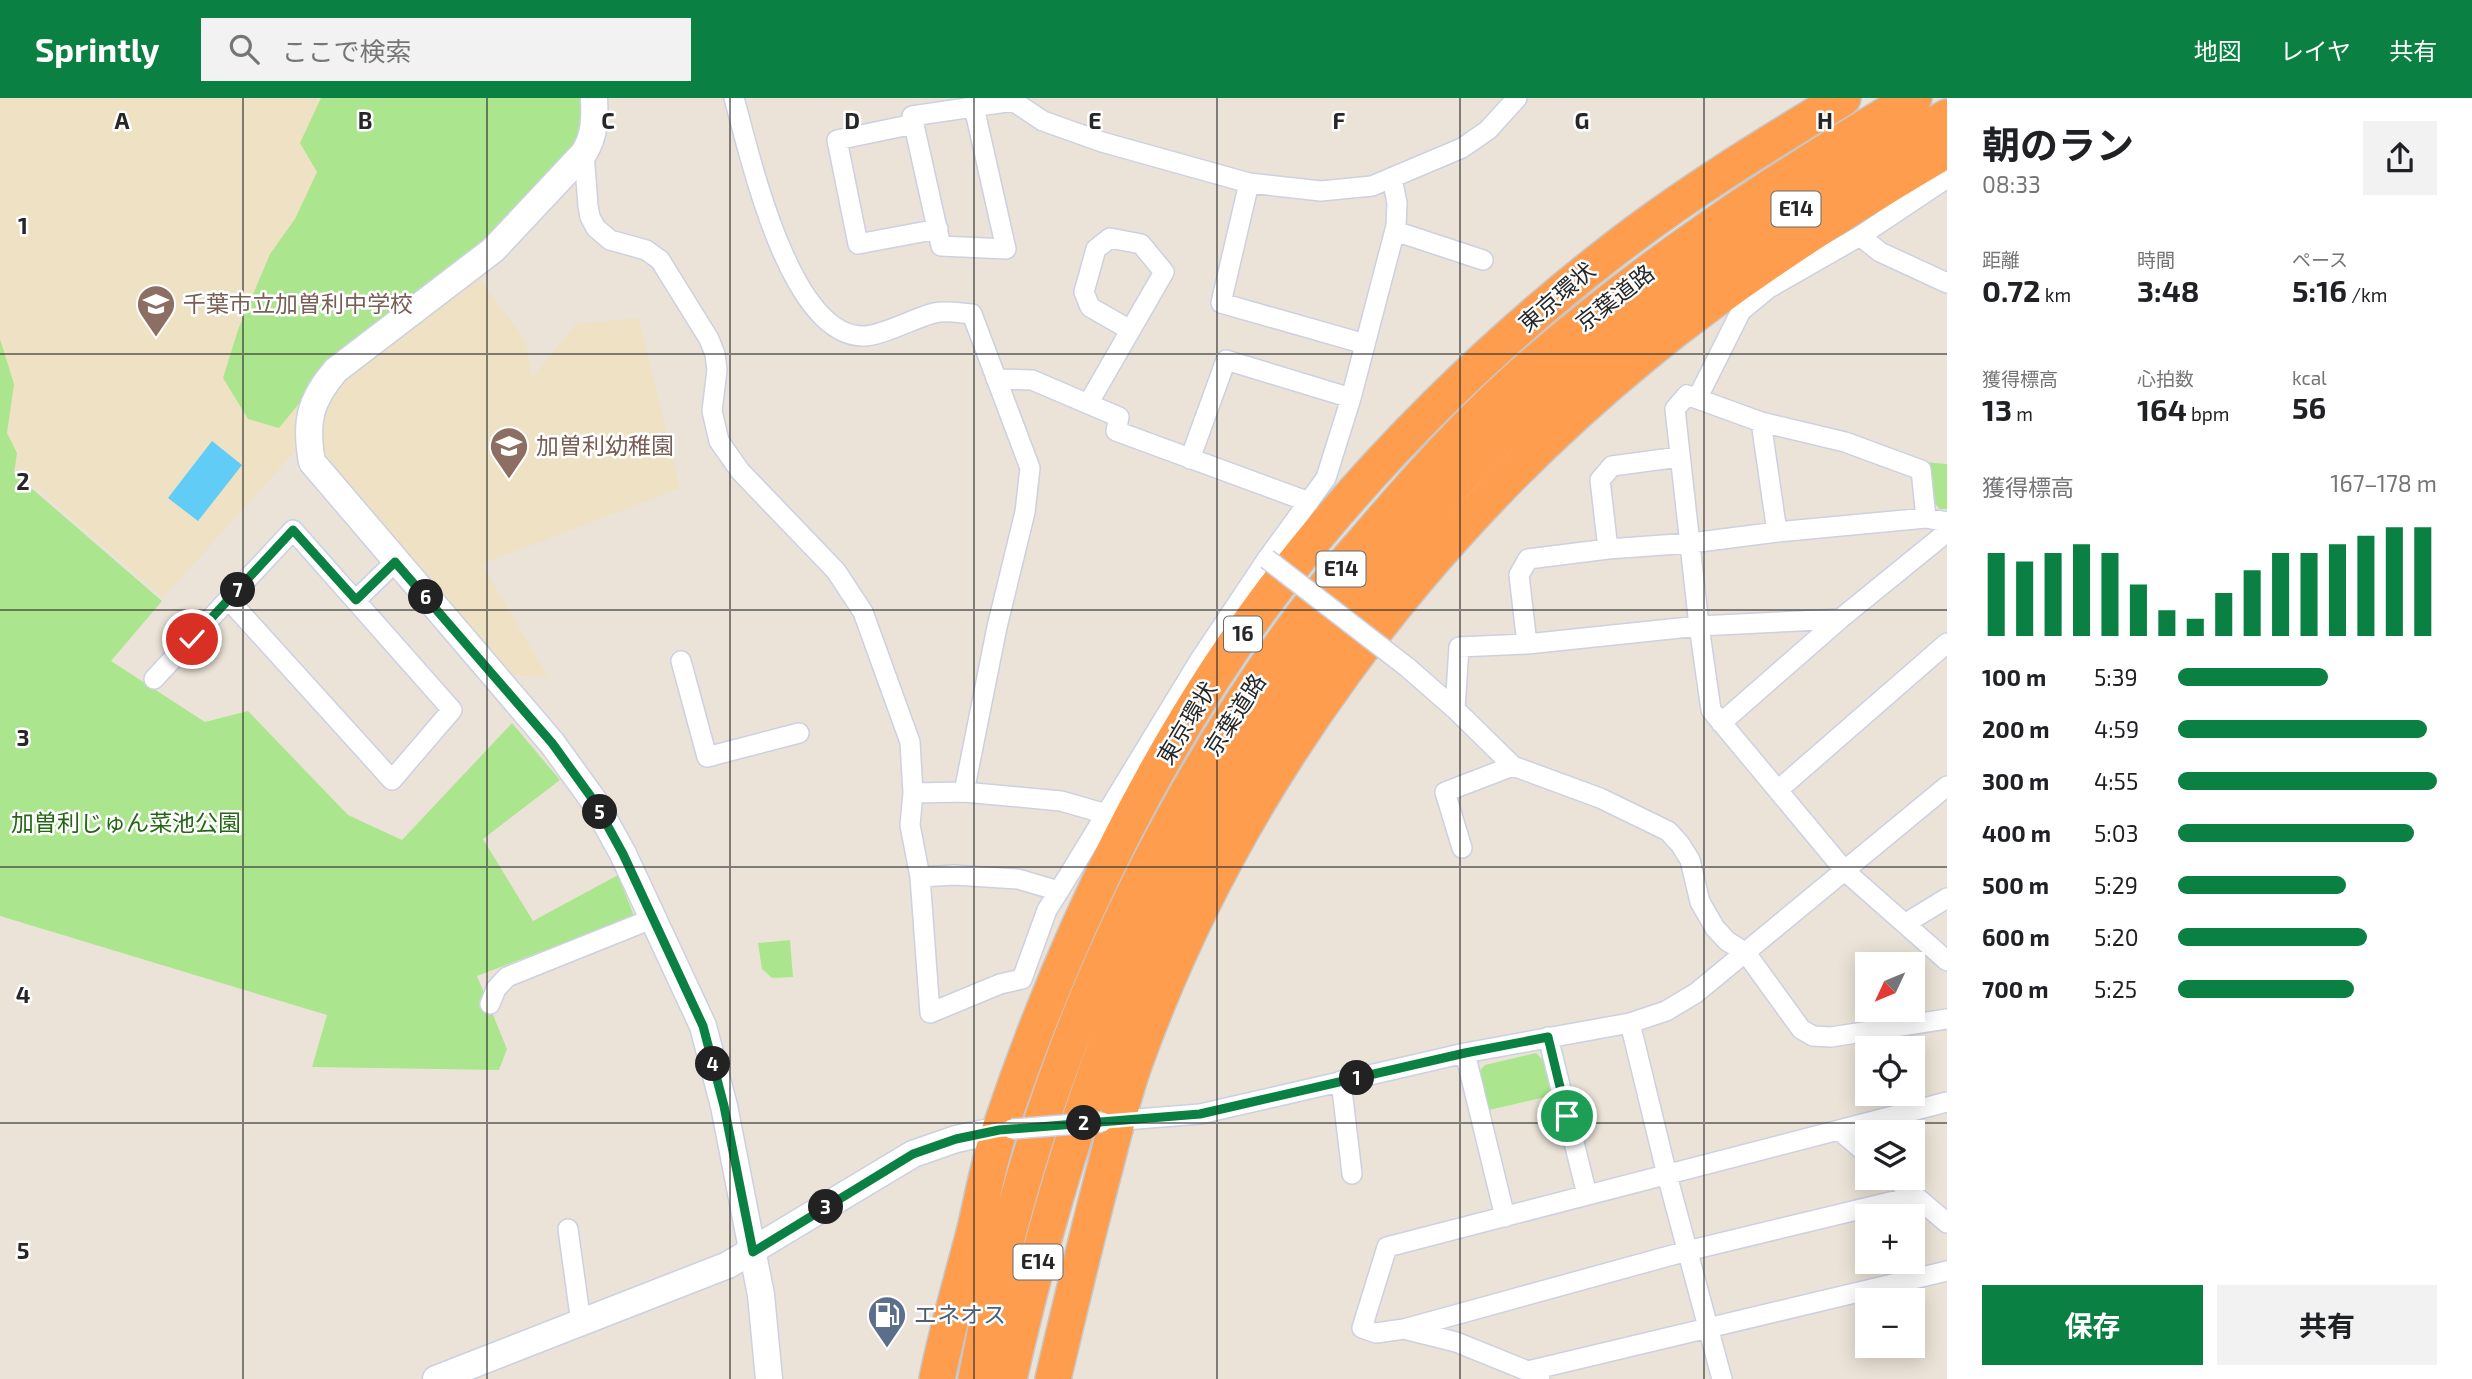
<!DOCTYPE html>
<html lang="ja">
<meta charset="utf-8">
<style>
:root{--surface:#fff;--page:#f2f2f2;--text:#202124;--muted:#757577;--accent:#0b8043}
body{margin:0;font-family:"Exo 2","Noto Sans JP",sans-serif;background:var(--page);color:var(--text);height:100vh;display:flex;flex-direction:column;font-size:26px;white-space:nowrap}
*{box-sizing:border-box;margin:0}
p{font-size:23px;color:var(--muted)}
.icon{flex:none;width:38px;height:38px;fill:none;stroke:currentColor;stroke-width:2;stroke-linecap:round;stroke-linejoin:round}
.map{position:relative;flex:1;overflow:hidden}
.details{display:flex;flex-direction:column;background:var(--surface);width:525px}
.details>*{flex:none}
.needle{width:46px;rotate:226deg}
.controls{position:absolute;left:1855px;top:854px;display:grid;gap:14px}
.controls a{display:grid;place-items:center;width:70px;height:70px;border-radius:0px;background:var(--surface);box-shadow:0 4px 18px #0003;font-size:35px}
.pin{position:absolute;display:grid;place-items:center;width:60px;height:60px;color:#fff;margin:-30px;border:4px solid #fff;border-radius:50%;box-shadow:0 2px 7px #0007}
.km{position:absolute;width:35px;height:35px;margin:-18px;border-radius:50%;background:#222;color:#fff;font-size:19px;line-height:35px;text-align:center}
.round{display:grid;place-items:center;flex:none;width:74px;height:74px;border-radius:0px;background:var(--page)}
.summary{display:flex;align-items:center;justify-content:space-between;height:119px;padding:0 35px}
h1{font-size:38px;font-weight:700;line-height:52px}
.figures{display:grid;grid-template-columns:repeat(3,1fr);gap:10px;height:119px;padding:7px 35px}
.figures div{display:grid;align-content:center}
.figures b{font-size:30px;font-weight:700}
.figures small{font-size:19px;font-weight:400}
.figures p{font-size:19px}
.chart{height:196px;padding:14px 35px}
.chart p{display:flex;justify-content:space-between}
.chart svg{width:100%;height:126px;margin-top:7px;stroke:var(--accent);stroke-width:6}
.primary-button{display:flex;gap:14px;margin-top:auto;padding:14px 35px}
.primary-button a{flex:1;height:80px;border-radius:0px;background:var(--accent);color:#fff;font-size:28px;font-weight:700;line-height:80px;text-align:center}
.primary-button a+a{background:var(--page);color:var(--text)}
ul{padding:0 35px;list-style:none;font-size:23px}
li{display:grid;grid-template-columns:112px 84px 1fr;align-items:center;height:52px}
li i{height:18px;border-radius:9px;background:var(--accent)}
header{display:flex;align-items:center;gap:42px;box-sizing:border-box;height:98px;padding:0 35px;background:var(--accent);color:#fff}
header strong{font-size:33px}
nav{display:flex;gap:38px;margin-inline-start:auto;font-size:24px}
.search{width:490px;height:63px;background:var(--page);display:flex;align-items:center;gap:18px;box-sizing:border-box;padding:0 24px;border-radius:0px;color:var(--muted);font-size:26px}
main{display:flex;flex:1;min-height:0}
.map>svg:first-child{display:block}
.education{fill:#eee1c4}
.green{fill:#abe68f}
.water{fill:#61ccf5}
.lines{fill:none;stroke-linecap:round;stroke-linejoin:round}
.street-casing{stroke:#ccd0e2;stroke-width:22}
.secondary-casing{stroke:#ccd0e2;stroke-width:29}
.highway-casing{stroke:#c7c7c7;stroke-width:38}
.street{stroke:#fff;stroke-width:19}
.secondary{stroke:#fff;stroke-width:26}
.highway{stroke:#ff9d4e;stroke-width:35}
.street-bridge-casing{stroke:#ccd0e2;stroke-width:22;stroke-linecap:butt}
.street-bridge{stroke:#fff;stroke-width:19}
.route-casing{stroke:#fff;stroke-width:14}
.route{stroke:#0b8043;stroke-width:9}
.grid{fill:none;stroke:#272727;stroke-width:2;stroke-opacity:0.55}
.labels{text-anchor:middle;stroke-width:5;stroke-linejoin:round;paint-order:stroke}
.shield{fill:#fff;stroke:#686868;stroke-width:2}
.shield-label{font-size:21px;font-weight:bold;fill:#272727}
.street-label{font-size:23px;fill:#272727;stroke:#fff}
.education-label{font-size:23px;fill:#785e54;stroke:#fff;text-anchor:start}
.park-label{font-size:23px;fill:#246614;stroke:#fff}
.service-label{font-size:23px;fill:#4e5e75;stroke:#fff;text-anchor:start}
.grid-label{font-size:23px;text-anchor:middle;font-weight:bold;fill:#272727;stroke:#fff;stroke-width:5;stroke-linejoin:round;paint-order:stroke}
</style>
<header>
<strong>Sprintly</strong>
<div class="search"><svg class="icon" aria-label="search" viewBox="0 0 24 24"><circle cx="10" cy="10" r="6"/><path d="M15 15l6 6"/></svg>ここで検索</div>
<nav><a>地図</a><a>レイヤ</a><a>共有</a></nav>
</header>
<main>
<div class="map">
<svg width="1947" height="1281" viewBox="0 0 1947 1281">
<rect width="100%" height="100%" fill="#ebe3d7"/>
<path class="education" d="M 0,0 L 339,0 L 305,342 L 163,500 L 0,359 Z
M 475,175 L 526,243 L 532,280 L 576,226 L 639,220 L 680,390 L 482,466 L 548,579 L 509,577 L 325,360 L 319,331 L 321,305 L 378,246 Z"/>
<path class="green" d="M 321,0 L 581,0 L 586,22 L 570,62 L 489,141 L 311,291 L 279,330 L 248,321 L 223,280 L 238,232 L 270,156 L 295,121 L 317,74 L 300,45 Z
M 0,241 L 14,286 L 7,335 L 17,355 L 14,375 L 162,503 L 111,563 L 205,624 L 248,613 L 348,717 L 402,742 L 512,625 L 560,682 L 483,741 L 533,823 L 618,777 L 634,818 L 477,878 L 507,951 L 499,972 L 312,969 L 327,917 L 0,818 Z
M 1925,364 L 1947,366 L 1947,411 L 1940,411 L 1931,402 Z
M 790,842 L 793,879 L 772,880 L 762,871 L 758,845 Z
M 1536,955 L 1547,966 L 1554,997 L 1489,1012 L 1478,974 L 1485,967 Z"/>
<path class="water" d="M 212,343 L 242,367 L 198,423 L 168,400 Z"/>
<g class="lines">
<g class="street-casing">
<path id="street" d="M 734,0 C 750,57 789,238 863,238 C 882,238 914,220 934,215 C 946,212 960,215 972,216 L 1030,370 L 1025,414 L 997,529 L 964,694 L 913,695
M 974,9 L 1006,151 L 941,148 L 912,18 L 1013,3 L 1043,23 L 1102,44 L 1249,85 L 1321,93 L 1372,88 L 1462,50 L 1488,32 L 1517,0
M 914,26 L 837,42 L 858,146 L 938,131
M 584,55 L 588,108 L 590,119 L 596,130 L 610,142 L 646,152 L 660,162 L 709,241 L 715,256 L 717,272 L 712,313 L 719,343 L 740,373 L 836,473 L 863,514 L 910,644 L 913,695 L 910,727 L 920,779 L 930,915 L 1000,886 L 1022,881 L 1047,812 L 1059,793 L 1201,560 L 1267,461 L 1326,380 L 1351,300 L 1396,128 L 1397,105 L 1392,80
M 1249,85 L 1221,205 L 1365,246
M 1395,133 L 1483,162
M 1860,138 L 1880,154 L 1947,185
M 996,281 L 1032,282 L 1119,319 L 1116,333 L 1309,404
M 1697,301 L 1741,213 L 1769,190 L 1860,138 L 1947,80
M 1088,306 L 1164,174 L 1141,146 L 1110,140 L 1096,151 L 1084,194 L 1090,209 L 1130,232
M 1761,324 L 1777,434
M 1190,361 L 1226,262 L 1351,300
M 1926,420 L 1921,372 L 1845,344 L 1761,324 L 1687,297 L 1675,311 L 1699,528 L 1711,612 L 1845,773 L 1947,863
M 1608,451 L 1600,382 L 1612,368 L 1679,359
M 356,502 L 395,464
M 1527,546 L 1519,477 L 1528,461 L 1608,451 L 1691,445 L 1777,434 L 1926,420 L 1947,424
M 681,563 L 707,659 L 799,635
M 1407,569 L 1455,611 L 1513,668 L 1600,700 L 1668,733 L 1680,746 L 1690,762 L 1700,804 L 1715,830 L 1727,843 L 1746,855 L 1801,931 L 1813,938 L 1831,939 L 1947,921
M 154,581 L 293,432 L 452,612 L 392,682 L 229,502
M 1455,611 L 1459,549 L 1527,546 L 1699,528 L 1840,521
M 1721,625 L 1840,521 L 1947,434
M 1778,692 L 1947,545
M 964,694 L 1061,703 L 1106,716
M 1462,750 L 1445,694 L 1513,668
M 920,779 L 954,777 L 1018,781 L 1059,793
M 1906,825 L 1947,800
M 490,906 L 496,891 L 507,879 L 654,820
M 1630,925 L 1667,1077 L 1722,1281
M 1548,939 L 1587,1097
M 1465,955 L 1505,1119
M 1341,983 L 1352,1076
M 1112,1023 L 1200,1016 L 1465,955 L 1630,925 L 1666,913 L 1696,895 L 1947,688
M 1839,1032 L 1867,1056
M 1894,1080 L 1947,1125
M 1915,1098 L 1687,1153 L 1404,1231 L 1376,1235 L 1362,1230 L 1387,1149 L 1947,1004
M 568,1131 L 581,1225
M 1404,1231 L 1456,1244 L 1540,1278
M 1528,1273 L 1947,1173"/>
</g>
<g class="secondary-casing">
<path id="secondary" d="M 594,0 C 595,20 595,37 584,55 L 493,152 L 336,272 C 309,303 305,325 312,364 L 552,645 L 594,703 L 623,756 L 703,928 L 724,1008 L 761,1197 L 769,1281
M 436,1281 L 728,1167 L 913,1056 L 956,1041 L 999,1032"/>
</g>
<g class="highway-casing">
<path id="highway" d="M 937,1281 C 947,1231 962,1181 975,1131 C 983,1097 989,1061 1001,1028 C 1066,836 1159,641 1283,480 C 1377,359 1492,246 1612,153 C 1685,96 1764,48 1843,0
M 976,1281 C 1026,1007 1132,752 1296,527 C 1320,493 1348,462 1375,431 C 1419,379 1466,327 1517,281 C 1639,172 1774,83 1914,0
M 1009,1281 C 1043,1130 1087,979 1151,837 C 1243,634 1394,428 1562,282 C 1680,180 1813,98 1947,19
M 1053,1281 C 1070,1209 1087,1137 1106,1066 C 1115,1030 1124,994 1137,959 C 1236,686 1421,439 1646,255 C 1739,179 1843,113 1947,52"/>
</g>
<use href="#street" class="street"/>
<use href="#secondary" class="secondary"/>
<use href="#highway" class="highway"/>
<g class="street-bridge-casing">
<path id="street-bridge" d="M 1267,461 L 1407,569
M 1012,1031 L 1102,1024"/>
</g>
<use href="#street-bridge" class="street-bridge"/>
</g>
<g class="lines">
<g class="route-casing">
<path id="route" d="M 192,541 L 293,432 L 356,502 L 395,464 L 552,645 L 594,703 L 623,756 L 703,928 L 724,1008 L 753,1154 L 913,1056 L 956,1041 L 999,1032 L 1200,1016 L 1465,955 L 1548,939 L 1567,1018"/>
</g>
<use href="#route" class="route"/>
</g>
<path class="grid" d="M 243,0 L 243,1281M 487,0 L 487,1281M 730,0 L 730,1281M 974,0 L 974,1281M 1217,0 L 1217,1281M 1460,0 L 1460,1281M 1704,0 L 1704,1281M 0,256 L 1947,256M 0,512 L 1947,512M 0,769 L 1947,769M 0,1025 L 1947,1025"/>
<defs>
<g id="school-pin" transform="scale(2.0125)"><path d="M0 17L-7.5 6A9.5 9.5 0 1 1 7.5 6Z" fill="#8d6e63" stroke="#fff"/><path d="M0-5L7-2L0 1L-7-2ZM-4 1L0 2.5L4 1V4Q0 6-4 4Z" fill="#fff"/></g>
<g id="fuel-pin" transform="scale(2.0125)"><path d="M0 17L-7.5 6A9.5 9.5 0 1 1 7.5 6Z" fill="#5c6f8a" stroke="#fff"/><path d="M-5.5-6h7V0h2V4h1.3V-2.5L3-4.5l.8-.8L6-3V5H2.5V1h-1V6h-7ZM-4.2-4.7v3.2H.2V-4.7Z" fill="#fff"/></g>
</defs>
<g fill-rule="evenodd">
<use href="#school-pin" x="156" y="206"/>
<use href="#school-pin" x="509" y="348"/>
<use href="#fuel-pin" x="887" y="1217"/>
</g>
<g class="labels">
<g class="shield">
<rect x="1771.5" y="93.5" width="49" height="35" rx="5"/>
<rect x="1316.5" y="453.5" width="49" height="35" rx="5"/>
<rect x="1224" y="518.5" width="38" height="35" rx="5"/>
<rect x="1013.5" y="1146.5" width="49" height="35" rx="5"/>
</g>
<g class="shield-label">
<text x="1796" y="118">E14</text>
<text x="1341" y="478">E14</text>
<text x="1243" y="543">16</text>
<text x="1038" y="1171">E14</text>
</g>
<g class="street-label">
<text transform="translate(1557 199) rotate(-41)" y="8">東京環状</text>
<text transform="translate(1615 200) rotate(-38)" y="8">京葉道路</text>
<text transform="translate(1235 617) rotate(-57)" y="8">京葉道路</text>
<text transform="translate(1187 625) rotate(-59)" y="8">東京環状</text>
</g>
<g class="education-label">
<text x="183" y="214">千葉市立加曽利中学校</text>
<text x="536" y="356">加曽利幼稚園</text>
</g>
<g class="park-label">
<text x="126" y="733">加曽利じゅん菜池公園</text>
</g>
<g class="service-label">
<text x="914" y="1225">エネオス</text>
</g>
</g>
<g class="grid-label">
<text x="122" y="31">A</text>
<text x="365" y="31">B</text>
<text x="608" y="31">C</text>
<text x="852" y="31">D</text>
<text x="1095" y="31">E</text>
<text x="1339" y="31">F</text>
<text x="1582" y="31">G</text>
<text x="1825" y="31">H</text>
<text x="23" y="136">1</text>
<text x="23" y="392">2</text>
<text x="23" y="648">3</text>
<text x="23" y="905">4</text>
<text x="23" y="1161">5</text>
</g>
</svg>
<div class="controls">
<a><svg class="needle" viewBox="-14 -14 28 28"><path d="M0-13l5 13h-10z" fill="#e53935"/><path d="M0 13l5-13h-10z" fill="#757577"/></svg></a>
<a><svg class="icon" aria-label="locate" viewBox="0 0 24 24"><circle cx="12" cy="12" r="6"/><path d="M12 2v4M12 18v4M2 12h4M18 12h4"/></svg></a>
<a><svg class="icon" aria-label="layers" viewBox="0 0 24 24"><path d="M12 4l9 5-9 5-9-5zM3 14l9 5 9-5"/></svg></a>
<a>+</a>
<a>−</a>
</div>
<div class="pin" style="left:1567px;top:1018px;background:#1e9e55"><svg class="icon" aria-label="arrive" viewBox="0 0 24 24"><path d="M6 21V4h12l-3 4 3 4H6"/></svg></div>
<div class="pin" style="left:192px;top:541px;background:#d93025"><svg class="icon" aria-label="check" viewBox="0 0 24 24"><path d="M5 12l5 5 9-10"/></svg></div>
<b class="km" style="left:1357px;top:980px">1</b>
<b class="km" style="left:1084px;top:1025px">2</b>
<b class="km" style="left:826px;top:1109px">3</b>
<b class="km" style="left:713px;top:966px">4</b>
<b class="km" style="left:600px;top:714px">5</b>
<b class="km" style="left:426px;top:499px">6</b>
<b class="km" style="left:238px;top:492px">7</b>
</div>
<section class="details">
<div class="summary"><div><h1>朝のラン</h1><p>08:33</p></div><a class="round"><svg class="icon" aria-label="share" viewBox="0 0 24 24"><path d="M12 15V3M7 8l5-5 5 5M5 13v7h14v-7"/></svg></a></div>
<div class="figures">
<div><p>距離</p><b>0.72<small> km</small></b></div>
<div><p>時間</p><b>3:48</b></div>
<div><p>ペース</p><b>5:16<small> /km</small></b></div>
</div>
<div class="figures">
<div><p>獲得標高</p><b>13<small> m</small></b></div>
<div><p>心拍数</p><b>164<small> bpm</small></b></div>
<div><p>kcal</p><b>56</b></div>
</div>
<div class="chart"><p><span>獲得標高</span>167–178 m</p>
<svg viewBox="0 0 160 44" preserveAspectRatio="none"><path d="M5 44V15M15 44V18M25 44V15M35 44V12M45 44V15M55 44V26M65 44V35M75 44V38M85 44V29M95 44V21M105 44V15M115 44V15M125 44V12M135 44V9M145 44V6M155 44V6"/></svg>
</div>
<ul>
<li><b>100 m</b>5:39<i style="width:58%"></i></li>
<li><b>200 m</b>4:59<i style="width:96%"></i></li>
<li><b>300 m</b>4:55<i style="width:100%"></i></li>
<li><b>400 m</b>5:03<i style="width:91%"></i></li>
<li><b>500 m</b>5:29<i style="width:65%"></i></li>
<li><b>600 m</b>5:20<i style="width:73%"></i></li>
<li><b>700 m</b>5:25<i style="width:68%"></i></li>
</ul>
<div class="primary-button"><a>保存</a><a>共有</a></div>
</section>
</main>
